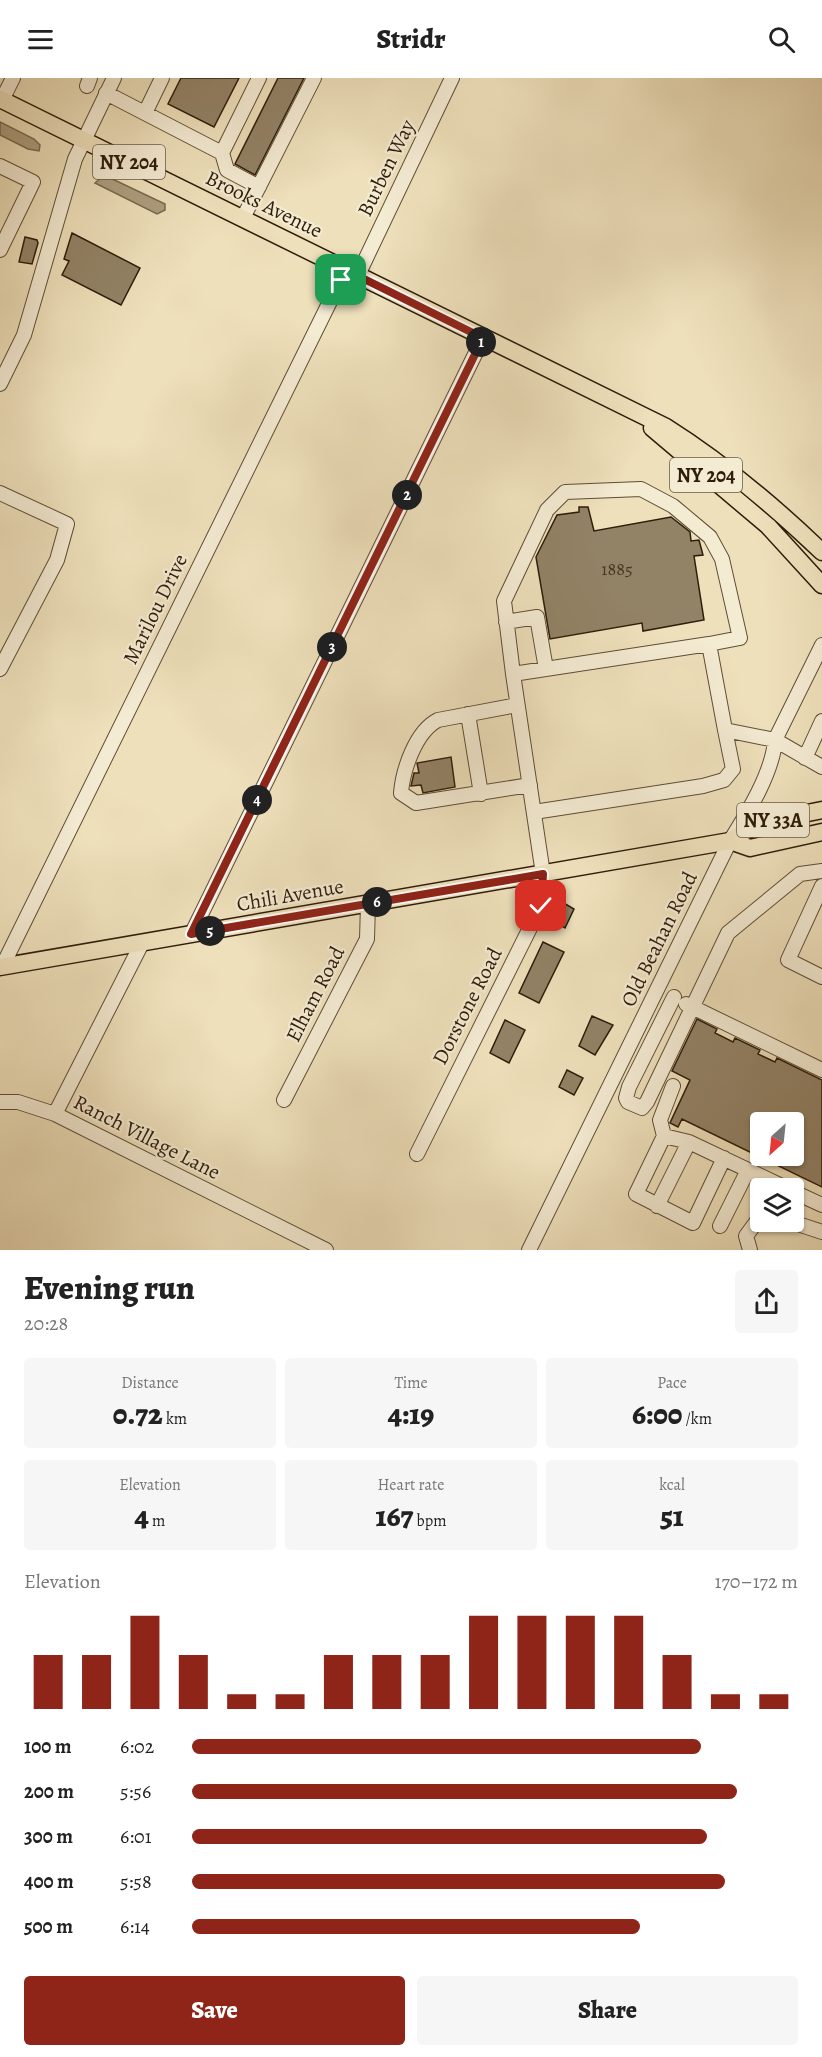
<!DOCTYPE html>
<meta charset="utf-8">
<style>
:root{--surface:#fff;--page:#f6f6f6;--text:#222;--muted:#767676;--accent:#8f2418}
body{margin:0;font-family:Alegreya,serif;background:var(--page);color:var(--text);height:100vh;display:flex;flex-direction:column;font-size:22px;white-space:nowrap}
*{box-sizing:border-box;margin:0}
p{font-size:20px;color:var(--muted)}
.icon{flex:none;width:33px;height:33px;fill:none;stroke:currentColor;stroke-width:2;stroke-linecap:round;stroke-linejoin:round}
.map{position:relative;height:1172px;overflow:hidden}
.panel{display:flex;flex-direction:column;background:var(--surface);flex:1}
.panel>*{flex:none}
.needle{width:39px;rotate:207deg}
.tools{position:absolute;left:750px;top:1034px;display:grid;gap:12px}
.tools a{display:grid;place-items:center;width:54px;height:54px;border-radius:6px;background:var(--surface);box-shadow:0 2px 4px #0004;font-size:30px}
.pin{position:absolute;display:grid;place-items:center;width:51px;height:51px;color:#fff;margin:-26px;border-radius:12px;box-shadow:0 3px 9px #0006}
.km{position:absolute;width:30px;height:30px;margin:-15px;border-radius:50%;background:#222;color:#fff;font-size:16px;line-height:30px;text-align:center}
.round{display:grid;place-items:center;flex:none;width:63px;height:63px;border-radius:6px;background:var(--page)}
.summary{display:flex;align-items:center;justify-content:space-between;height:102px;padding:0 24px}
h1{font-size:33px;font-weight:800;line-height:45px}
.stats{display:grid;grid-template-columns:repeat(3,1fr);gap:9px;height:102px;padding:6px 24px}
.stats div{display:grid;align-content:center;border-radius:6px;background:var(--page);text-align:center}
.stats b{font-size:30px;font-weight:800}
.stats small{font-size:16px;font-weight:400}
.stats p{font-size:16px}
.chart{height:168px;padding:12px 24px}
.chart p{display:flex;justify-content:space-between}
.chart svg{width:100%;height:108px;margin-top:6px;stroke:var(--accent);stroke-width:6}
.cta{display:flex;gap:12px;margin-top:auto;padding:12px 24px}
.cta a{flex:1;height:69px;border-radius:6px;background:var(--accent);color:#fff;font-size:24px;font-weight:800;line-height:69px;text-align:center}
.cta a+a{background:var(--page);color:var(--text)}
ul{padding:0 24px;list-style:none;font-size:20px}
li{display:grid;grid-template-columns:96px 72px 1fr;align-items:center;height:45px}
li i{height:15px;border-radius:8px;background:var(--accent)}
header{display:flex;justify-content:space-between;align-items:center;height:78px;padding:0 24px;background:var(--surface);font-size:27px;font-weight:800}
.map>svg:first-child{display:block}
.water{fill:#ad9e7f;stroke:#7a6a50;stroke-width:1.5}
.building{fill:#928266;stroke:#2e1d0a;stroke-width:1.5;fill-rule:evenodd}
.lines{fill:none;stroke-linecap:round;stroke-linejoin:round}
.minor-casing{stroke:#5e4e36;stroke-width:16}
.major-casing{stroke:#2e1d0a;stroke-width:19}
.minor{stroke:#f4ebd3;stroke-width:14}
.major{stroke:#eee0bb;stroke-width:16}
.route-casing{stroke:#fff;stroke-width:12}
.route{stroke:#8f2418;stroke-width:8}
.labels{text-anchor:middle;stroke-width:4.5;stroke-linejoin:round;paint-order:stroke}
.number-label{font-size:18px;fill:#473621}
.shield{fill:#f4ebd3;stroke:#695b46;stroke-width:1.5}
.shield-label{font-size:20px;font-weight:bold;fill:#2e1d0a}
.street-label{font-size:21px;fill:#2e1d0a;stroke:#f4ebd3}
</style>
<header><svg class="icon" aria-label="menu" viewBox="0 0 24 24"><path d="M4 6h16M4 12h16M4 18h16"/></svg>Stridr<svg class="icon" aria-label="search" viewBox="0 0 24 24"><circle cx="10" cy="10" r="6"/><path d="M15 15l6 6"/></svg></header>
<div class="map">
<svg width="822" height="1172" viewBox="0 0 822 1172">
<rect width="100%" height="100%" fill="#eee0bb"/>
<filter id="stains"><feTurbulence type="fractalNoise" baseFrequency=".00333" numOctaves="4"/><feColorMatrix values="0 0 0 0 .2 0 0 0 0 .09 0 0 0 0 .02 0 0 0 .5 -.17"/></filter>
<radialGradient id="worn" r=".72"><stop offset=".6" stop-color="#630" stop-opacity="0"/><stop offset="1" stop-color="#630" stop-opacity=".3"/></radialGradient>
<path class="water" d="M 0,44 L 34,61 L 40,67 L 39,73 L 28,71 L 0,57 Z
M 104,97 L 165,126 L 165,132 L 157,136 L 95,105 Z"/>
<path class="building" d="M 181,0 L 239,0 L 214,49 L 168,26 Z
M 278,0 L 304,0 L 255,97 L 235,86 Z
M 72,155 L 140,190 L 121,227 L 62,197 L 69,183 L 64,181 Z
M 25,159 L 37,162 L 38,165 L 32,186 L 19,184 Z
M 579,429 L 588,429 L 594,453 L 671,439 L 690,454 L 691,463 L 699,462 L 703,477 L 694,478 L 704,542 L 643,553 L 642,545 L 550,561 L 536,479 L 557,437 L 579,434 Z
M 451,679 L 455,709 L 423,715 L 421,707 L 411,708 L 414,695 L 419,695 L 417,685 Z
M 562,824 L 574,831 L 565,850 L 552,842 Z
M 543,864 L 564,874 L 539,925 L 519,915 Z
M 592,938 L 613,947 L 595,977 L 579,968 Z
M 697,941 L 717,951 L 715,955 L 733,964 L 735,960 L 760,972 L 758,976 L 775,984 L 777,980 L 822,1002 L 822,1109 L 682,1041 L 678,1049 L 670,1045 L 690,1002 L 672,993 ZM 760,1044 L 794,1044 L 794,1077 L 760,1077 Z
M 505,942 L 525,952 L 509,985 L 490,975 Z
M 567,992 L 583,1000 L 574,1017 L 559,1009 Z"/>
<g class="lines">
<g class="minor-casing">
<path id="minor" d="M 87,8 L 90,0
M 106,15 L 222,75 L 227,92 L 259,109
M 2,22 L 13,0
M 145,35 L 162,0
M 222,75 L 259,0
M 0,88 L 33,104 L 0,172
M 243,140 L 314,0
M 358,197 L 452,0
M 0,306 L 24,257 L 75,81 L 114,0
M 0,415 L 67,446 L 57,482 L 0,591
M 506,544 L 537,539 L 546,591
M 513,596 L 504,523 L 547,432 L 565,414 L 641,411 L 673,428 L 710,459 L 722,481 L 740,560 L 709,566
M 517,627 L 438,642 C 416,653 403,691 401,715 L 416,725 L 530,707
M 468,636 L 481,716
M 805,680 L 822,643
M 534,734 L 703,708 L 724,702 L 733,691 L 725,652
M 822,808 L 788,882 L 822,899
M 191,857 L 483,260
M 2,889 L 346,191
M 674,919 L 629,1009 L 626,1020 L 628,1024 L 642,1030 L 647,1024 L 728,855 L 800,796 L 822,793
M 686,926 L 822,992
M 673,1008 L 660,1042 L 664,1058 L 689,1064 L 786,1110
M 284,1022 L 367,861 L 368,826
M 0,1024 L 18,1024 L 55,1036 L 326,1172
M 55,1036 L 142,865
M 664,1058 L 636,1116 L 693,1145 L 724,1080
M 417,1076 L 541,828 L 543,796 L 513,596 L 709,566 L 725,652 L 775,662 L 822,689
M 794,1114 L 822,1127
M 657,1128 L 689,1064
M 789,1143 L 822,1154
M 720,1148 L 748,1092
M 529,1172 L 730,763 C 747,736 773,694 775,662 L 822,567
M 750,1172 L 746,1158 L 757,1143 L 760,1143"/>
</g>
<g class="major-casing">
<path id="major" d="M 0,21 L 666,349 C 723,385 773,427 822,474
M 652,350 L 768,448 L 822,507
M 730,763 L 750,770 L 822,754
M 0,889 L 730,763 L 758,745 L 822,732"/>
</g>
<use href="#minor" class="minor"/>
<use href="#major" class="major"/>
</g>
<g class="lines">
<g class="route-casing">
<path id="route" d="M 341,202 L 346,192 L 483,260 L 191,856 L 543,796 L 541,828"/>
</g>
<use href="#route" class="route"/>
</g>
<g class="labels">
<g class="number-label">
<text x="617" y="497">1885</text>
</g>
<g class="shield">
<rect x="93" y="67" width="72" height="34" rx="4.5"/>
<rect x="670" y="380" width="72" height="34" rx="4.5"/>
<rect x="737" y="725" width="72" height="34" rx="4.5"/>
</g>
<g class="shield-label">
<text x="129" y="91">NY 204</text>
<text x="706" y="404">NY 204</text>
<text x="773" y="749">NY 33A</text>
</g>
<g class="street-label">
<text transform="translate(386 90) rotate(-64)" y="7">Burben Way</text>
<text transform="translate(264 126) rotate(26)" y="7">Brooks Avenue</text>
<text transform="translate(155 531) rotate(-64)" y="7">Marilou Drive</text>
<text transform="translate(290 817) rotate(-10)" y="7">Chili Avenue</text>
<text transform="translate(659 861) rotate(-64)" y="7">Old Beahan Road</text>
<text transform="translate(315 916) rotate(-63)" y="7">Elham Road</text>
<text transform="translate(467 928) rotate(-63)" y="7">Dorstone Road</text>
<text transform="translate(147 1059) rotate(27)" y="7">Ranch Village Lane</text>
</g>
</g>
<rect width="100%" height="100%" filter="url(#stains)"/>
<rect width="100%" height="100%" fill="url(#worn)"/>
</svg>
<div class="tools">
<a><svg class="needle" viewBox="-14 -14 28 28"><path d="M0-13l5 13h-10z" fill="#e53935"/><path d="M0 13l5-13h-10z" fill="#767676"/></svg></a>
<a><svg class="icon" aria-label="layers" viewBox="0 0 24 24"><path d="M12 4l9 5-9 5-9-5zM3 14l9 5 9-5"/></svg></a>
</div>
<div class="pin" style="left:341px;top:202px;background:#1e9e55"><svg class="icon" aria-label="arrive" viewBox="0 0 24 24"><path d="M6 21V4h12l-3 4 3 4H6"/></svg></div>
<div class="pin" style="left:541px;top:828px;background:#d93025"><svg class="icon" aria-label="check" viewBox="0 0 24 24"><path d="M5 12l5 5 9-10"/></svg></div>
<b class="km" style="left:481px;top:264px">1</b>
<b class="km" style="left:407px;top:417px">2</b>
<b class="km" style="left:332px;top:569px">3</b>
<b class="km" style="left:257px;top:722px">4</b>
<b class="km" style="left:210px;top:853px">5</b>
<b class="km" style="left:377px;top:824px">6</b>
</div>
<section class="panel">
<div class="summary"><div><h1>Evening run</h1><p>20:28</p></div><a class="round"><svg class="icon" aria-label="share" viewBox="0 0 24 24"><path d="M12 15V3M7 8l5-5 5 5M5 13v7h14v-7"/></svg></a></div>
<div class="stats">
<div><p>Distance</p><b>0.72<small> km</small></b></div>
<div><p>Time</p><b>4:19</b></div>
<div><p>Pace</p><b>6:00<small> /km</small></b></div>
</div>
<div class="stats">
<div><p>Elevation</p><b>4<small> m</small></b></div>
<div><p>Heart rate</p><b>167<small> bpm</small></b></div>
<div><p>kcal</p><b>51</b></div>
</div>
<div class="chart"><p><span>Elevation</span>170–172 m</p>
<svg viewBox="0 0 160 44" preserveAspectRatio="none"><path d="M5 44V22M15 44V22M25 44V6M35 44V22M45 44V38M55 44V38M65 44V22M75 44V22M85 44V22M95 44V6M105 44V6M115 44V6M125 44V6M135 44V22M145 44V38M155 44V38"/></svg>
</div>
<ul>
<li><b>100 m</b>6:02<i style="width:84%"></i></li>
<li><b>200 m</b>5:56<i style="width:90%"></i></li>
<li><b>300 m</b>6:01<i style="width:85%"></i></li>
<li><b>400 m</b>5:58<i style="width:88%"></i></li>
<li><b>500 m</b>6:14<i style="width:74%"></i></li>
</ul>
<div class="cta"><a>Save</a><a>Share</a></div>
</section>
